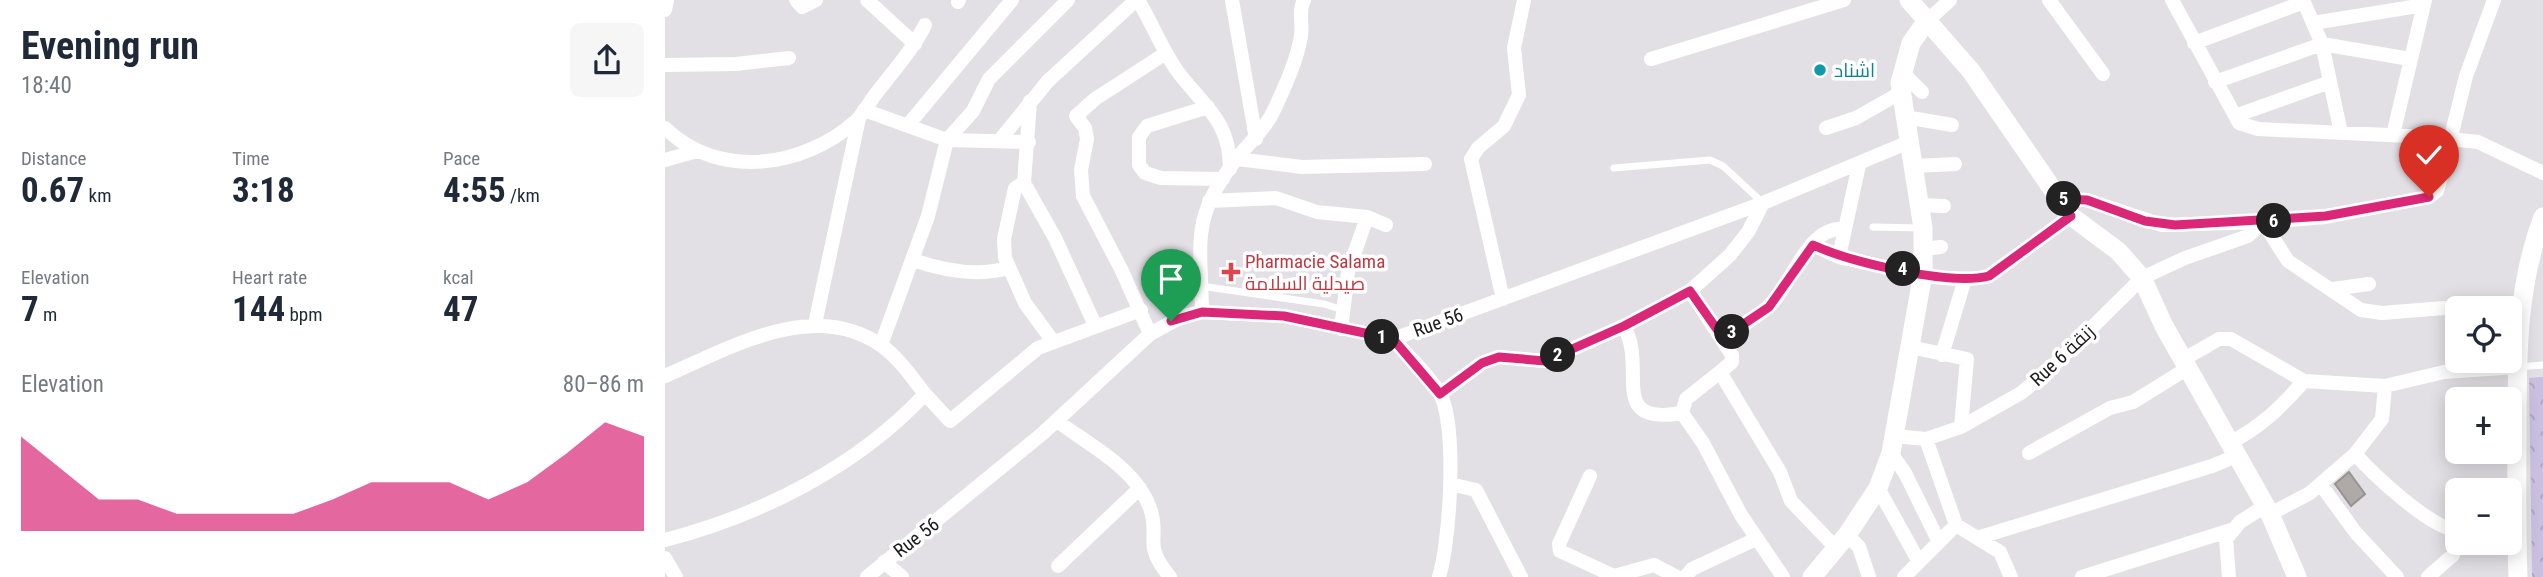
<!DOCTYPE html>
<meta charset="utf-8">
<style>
:root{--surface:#fff;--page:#f6f6f7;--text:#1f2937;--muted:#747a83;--accent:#db2777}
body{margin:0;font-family:"Roboto Condensed",Cairo,sans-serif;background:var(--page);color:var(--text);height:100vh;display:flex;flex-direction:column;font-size:26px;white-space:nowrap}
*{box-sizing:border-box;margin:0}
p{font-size:23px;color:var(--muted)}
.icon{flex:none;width:38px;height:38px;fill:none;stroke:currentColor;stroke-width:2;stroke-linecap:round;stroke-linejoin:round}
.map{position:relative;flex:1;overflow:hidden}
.sheet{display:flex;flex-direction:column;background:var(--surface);width:665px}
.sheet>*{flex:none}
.controls{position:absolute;left:1780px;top:296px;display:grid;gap:14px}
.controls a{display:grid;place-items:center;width:77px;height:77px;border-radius:10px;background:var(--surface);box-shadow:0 4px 18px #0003;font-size:35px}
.pin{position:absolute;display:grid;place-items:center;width:60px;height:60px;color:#fff;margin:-72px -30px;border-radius:50% 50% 50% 0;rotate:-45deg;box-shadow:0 0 7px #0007}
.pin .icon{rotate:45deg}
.km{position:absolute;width:35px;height:35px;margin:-18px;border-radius:50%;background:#222;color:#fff;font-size:19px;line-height:35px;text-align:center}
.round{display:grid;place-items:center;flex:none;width:74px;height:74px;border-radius:10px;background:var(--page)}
.head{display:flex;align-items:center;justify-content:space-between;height:119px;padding:0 21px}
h1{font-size:38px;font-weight:700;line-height:52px}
.figures{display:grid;grid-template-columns:repeat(3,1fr);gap:10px;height:119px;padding:7px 21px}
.figures div{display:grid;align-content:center}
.figures b{font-size:35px;font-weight:700}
.figures small{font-size:19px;font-weight:400}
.figures p{font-size:19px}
.chart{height:196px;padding:14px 21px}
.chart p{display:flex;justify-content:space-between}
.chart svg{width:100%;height:126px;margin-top:7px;fill:var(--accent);opacity:.7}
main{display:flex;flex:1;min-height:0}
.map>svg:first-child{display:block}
.park{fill:url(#park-crowns)}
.building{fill:#afa9a8;stroke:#989392;stroke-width:2}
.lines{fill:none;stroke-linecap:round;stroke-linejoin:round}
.lane{stroke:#fff;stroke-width:7}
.street{stroke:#fff;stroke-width:14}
.secondary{stroke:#fff;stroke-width:19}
.route-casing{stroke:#fff;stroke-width:14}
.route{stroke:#db2777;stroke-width:9}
.culture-dot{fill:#0f9aa8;stroke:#fff;stroke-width:2.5}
.health-dot{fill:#e0444e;stroke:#fff;stroke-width:2.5}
.labels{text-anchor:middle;stroke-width:7;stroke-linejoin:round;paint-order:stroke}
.culture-label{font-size:19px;fill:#0d838f;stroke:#fff;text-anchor:start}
.health-label{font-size:19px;fill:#be3a42;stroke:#fff;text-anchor:start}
.street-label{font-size:19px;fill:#1c1c1d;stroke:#fff}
</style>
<main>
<section class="sheet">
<div class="head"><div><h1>Evening run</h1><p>18:40</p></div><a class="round"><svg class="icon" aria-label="share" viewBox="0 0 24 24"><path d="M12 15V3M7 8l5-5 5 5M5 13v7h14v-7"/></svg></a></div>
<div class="figures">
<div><p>Distance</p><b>0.67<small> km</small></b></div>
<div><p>Time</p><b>3:18</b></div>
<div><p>Pace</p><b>4:55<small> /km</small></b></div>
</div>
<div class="figures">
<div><p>Elevation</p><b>7<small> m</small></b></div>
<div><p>Heart rate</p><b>144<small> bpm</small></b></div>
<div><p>kcal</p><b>47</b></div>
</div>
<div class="chart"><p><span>Elevation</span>80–86 m</p>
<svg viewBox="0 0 160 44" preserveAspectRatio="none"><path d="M0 44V11L10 22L20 33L30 33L40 38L50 38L60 38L70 38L80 33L90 27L100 27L110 27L120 33L130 27L140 17L150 6L160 11V44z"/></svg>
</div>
</section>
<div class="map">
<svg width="1878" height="577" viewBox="0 0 1878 577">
<defs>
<pattern id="park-crowns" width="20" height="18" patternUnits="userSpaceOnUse" patternTransform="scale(1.75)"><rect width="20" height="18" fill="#cabfdf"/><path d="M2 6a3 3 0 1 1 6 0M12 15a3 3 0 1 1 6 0" fill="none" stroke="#ada4bf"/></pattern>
</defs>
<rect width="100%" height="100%" fill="#e2e0e5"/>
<path class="park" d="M 1878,377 L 1878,577 L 1867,577 L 1864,378 Z"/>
<path class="building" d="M 1684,472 L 1700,494 L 1686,506 L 1670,484 Z"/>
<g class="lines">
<path class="lane" d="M 949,168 L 1045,160 L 1058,166 L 1098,203
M 1208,227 L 1257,228
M 536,286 L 659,304 L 678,310
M 1853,367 L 1878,365"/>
<path class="street" d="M 131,0 L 137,7 L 151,0
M 202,0 L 250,44
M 473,0 C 487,23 497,50 513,72 C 539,107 565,120 565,169
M 567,0 L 591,139
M 1384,0 L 1438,74
M 1507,0 L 1574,123 L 1593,129 L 1766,137 L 1813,142 L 1878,173
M 1638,0 L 1657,44 L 1676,133
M 293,2 L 294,0
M 0,10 L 2,0
M 1261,22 L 1285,0
M 1648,23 L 1759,5
M 1529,43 L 1639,2
M 986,59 L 1179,0
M 0,65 L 71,64 L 124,58
M 1237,72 L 1257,92
M 1550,82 L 1657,44 L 1745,59
M 365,101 L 359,183 L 390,238 L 430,325
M 543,107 L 482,126 L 474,137 L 474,165 L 480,173 L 496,178 L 558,179
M 199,110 L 282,140 L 364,142
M 1570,116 L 1665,82
M 1240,117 L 1287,125
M 243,125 L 347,0
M 0,128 C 53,180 138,168 191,121 C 198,114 204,103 210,95 C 228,71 247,51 260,25
M 1161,128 L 1191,118 L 1235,93
M 1728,135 L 1760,0
M 334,141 L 383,81 L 471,0
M 572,159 L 637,167 L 760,164
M 0,160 L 32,151
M 1250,166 L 1290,164
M 359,183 L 350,188 L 348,197 L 339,239 L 340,258 L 360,303 L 387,340
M 1394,199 L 1421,200 L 1497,225 L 1598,222 L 1623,261 L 1696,310 L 1717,313 L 1779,308
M 544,201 L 611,198 L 652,212 L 702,217 L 721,225
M 1254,205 L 1279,206
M 1180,229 L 1174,257 C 1217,265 1282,287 1324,276 L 1406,216
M 1148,245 L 1174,257
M 1258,249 L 1276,247
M 248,260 C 279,271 311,277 343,268
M 1668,289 L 1704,284
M 1025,291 L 1067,355 L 1067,362 L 1055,372 L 1115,472 L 1126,501 L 1171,548
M 838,299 L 806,159 L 813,148 L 839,126 L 854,95 L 849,48 L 859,0
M 537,312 C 536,241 525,217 573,157 C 587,140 602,127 611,106 C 621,84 632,60 636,36 C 638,24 633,11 639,0
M 150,324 L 194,118
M 959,326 C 983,369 941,426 1017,413 L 1038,443 L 1076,515 L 1118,577
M 676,329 L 683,272 L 702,217
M 485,334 L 457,271 L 418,196 L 416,170 L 422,139 L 420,128 L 411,116 L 430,99 L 501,53
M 1058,338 C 1072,328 1090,319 1103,307 C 1126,288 1142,224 1180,229 L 1194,165
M 728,339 C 743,356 761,372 774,392 C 793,423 785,541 774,577
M 216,345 L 263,216 L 282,140 L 308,111 L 324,79 L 403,0
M 1245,347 L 1302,359 L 1296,427
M 1277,355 L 1300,279
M 1519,359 L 1554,339 L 1566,339 L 1639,381 L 1720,386
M 0,376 C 65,348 149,298 217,346 C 234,358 247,378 260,394
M 775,394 L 817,363 L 833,357 L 880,361 L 959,326 L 1025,291 L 1065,255 L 1083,232 L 1098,203
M 1017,413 L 1021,399 L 1055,372
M 392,421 C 424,445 471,468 485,508 C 496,540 476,542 505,577
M 1229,436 L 1261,439 L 1296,427 L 1356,393 L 1382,372 L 1477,278 L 1520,258 L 1583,236 L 1598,222 L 1661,217 L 1764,197 L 1772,191 L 1775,181 L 1801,76 L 1829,0
M 1261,439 L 1291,525 L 1335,552 L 1346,577
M 1564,443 C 1595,428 1616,407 1639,381
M 1226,453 L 1240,473 L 1273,540
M 1364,453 L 1445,408 L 1468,402 L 1523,368
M 1690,454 C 1708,474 1766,529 1792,530
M 925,476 L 894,544 L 895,551 L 949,576 L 989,565 L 1012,577
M 785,484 L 811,490 L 856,577
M 1656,485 L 1691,533 L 1732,577
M 1213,488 L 1253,560
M 1605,514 L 1645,493 L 1690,454 L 1717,419 L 1720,386 L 1779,372 L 1852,367
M 1182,535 L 1194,547 L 1204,577
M 1312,538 L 1547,466 L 1571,456
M 0,540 C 96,515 192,467 260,394 L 285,421 L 373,348 L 476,310
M 0,558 L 11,577
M 219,562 L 237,577
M 393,566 L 475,488
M 202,577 L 377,434 L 485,334 L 518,316 L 537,312 L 619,316 L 728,339 L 1098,203 L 1244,142
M 1020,577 L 1027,569 L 1091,539
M 1239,577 L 1291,525
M 1417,577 L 1566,530
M 1564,577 L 1561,539 L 1575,522 L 1600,506
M 1763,577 L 1788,555 L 1792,540"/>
<path class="secondary" d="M 1244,0 L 1306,71 L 1406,216 L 1453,251 L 1477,278 L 1499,326 L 1605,514 L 1632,577
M 1147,577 L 1182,535 L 1213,488 L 1226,453 L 1258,273 L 1258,228 L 1235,83 L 1246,43 L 1261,22
M 1853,577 C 1851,527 1852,477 1852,427 C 1852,355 1852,285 1878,217"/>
</g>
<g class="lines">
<g class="route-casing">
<path id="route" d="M 506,321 L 537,312 L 619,316 L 728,339 L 775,394 L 817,363 L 834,357 L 880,361 L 959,326 L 1025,291 L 1058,338 L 1104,307 L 1148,245 C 1186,262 1284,286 1324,276 L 1406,216 L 1394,199 L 1422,200 L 1480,221 L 1510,225 L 1661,216 L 1764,197"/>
</g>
<use href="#route" class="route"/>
</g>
<circle class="culture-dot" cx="1155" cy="70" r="7"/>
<path class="health-dot" d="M562.5 261.5h7v7h7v7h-7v7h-7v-7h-7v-7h7z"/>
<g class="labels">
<g class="culture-label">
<text x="1169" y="77">اشناد</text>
</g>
<g class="health-label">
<text x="580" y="268">Pharmacie Salama<tspan x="580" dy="22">صيدلية السلامة</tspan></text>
</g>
<g class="street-label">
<text transform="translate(773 322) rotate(-20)" y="7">Rue 56</text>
<text transform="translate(1397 355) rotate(-43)" y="7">Rue 6 زنقة</text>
<text transform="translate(251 537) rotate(-38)" y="7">Rue 56</text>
</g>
</g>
</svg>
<div class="controls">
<a><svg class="icon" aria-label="locate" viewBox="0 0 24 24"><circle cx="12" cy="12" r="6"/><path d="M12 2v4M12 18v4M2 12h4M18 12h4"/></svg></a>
<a>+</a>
<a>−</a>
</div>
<div class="pin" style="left:506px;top:321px;background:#1e9e55"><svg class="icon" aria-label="arrive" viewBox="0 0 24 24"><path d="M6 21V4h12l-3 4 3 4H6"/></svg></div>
<div class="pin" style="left:1764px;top:197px;background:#d93025"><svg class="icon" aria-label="check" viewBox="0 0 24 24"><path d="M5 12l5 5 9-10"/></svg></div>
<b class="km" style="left:717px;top:337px">1</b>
<b class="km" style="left:893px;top:355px">2</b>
<b class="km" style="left:1067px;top:332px">3</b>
<b class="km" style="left:1238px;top:269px">4</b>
<b class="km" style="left:1399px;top:199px">5</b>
<b class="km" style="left:1609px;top:221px">6</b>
</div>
</main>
